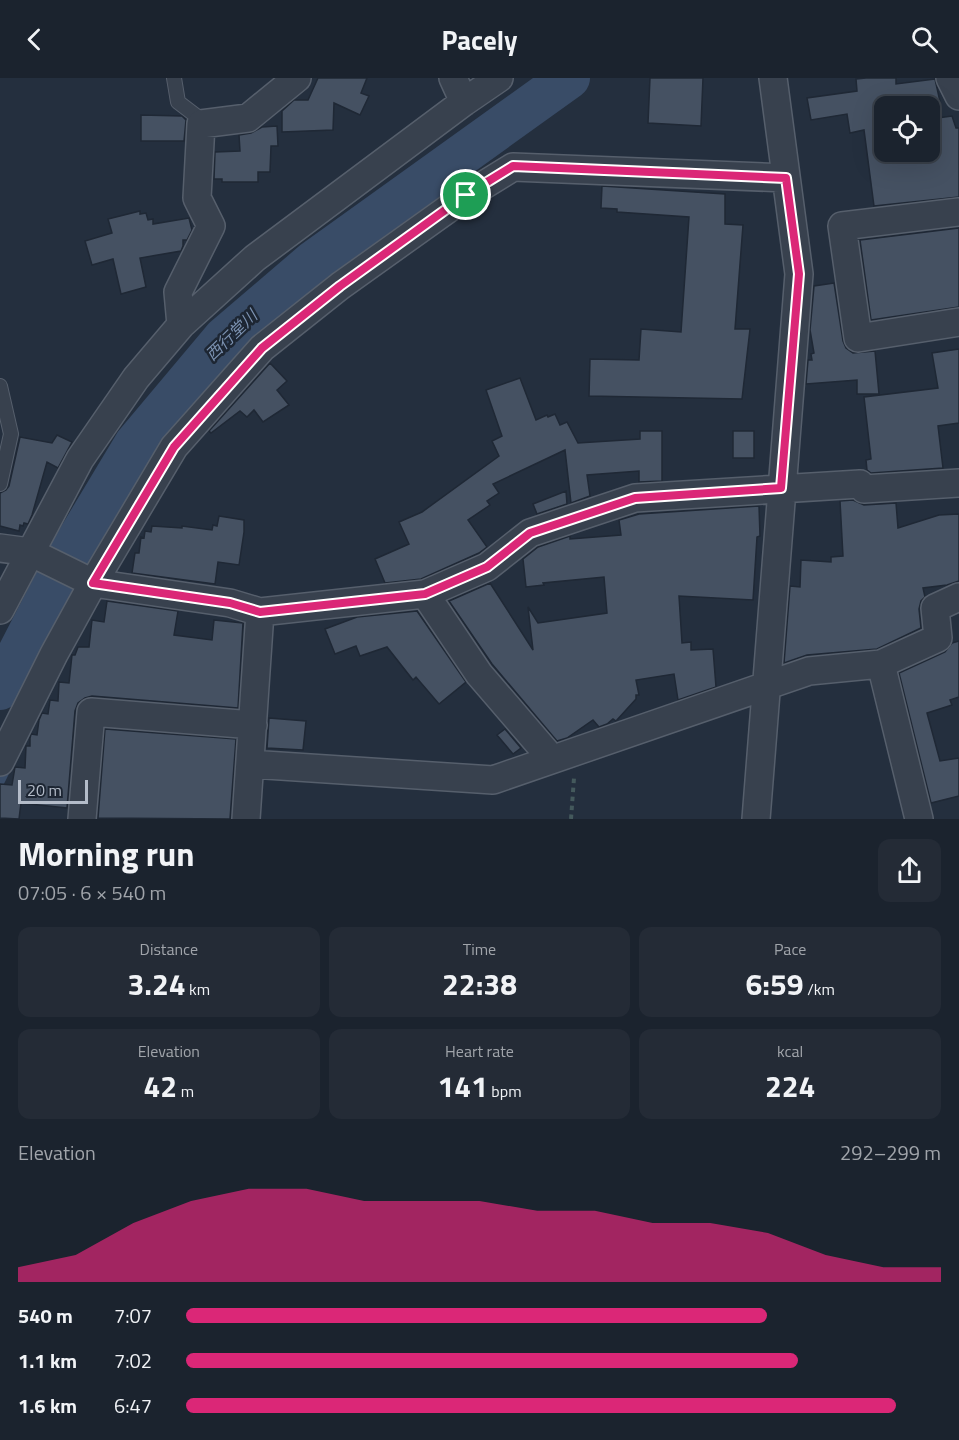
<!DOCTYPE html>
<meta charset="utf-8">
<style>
:root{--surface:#1b232e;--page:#242b36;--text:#f1f3f6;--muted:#a0a4aa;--line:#39404a;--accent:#db2777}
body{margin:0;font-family:"Titillium Web","Noto Sans JP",sans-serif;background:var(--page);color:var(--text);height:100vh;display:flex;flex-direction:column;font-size:22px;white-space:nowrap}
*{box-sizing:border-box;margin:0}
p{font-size:20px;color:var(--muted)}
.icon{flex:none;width:33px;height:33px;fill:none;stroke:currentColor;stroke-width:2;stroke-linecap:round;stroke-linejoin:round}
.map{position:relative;height:741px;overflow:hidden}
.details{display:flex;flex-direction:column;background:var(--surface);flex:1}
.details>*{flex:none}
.tools{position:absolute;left:874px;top:18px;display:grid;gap:12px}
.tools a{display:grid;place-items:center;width:66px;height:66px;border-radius:12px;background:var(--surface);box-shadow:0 6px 24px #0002,0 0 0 2px var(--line);font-size:30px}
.scale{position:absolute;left:18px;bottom:15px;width:70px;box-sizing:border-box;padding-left:6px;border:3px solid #b4bcc9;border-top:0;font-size:16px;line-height:21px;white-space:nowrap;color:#b4bcc9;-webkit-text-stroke:4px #1d2633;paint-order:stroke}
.pin{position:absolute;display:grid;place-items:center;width:51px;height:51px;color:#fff;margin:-26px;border:3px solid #fff;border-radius:50%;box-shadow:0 2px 6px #0007}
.round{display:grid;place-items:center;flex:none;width:63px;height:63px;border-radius:12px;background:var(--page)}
.head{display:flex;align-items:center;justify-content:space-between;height:102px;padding:0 18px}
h1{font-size:33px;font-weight:700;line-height:45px}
.figures{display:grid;grid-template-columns:repeat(3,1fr);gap:9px;height:102px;padding:6px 18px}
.figures div{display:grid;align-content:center;border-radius:12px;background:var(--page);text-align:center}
.figures b{font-size:30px;font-weight:700}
.figures small{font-size:16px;font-weight:400}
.figures p{font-size:16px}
.chart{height:168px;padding:12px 18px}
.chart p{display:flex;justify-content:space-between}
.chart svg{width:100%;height:108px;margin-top:6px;fill:var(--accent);opacity:.7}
ul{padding:0 18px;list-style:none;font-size:20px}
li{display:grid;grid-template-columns:96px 72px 1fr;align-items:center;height:45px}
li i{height:15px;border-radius:8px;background:var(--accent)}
header{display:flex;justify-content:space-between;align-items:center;height:78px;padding:0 18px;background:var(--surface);font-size:27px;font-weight:700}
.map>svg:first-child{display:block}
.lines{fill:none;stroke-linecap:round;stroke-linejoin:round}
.stream{stroke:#394c67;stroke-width:7}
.river{stroke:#394c67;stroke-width:42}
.building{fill:#455162;stroke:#1f2835;stroke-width:1.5}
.lane-casing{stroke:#565f6c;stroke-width:16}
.street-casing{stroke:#565f6c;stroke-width:30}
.path{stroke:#44595c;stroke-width:4;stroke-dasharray:4.5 4.5;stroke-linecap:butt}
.lane{stroke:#38414e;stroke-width:14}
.street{stroke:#38414e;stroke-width:27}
.route-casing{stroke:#fff;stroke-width:12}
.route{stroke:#db2777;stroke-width:8}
.labels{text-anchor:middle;stroke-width:5;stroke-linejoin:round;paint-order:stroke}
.water-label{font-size:16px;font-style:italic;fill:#7c92b1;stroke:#1d2633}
</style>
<header><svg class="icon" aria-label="back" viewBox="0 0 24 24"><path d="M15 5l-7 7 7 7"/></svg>Pacely<svg class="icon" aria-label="search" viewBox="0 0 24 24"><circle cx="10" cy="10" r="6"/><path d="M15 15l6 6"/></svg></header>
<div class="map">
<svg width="959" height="741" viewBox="0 0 959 741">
<rect width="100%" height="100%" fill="#242f3e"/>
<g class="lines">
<path class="stream" d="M 43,527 L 68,537
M 0,706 L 9,688"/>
<path class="river" d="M 0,611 L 72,471 L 135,366 L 224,260 L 314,183 L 569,0"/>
</g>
<path class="building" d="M 318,0 L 367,0 L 361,15 L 369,18 L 360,37 L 334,25 L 333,52 L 282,54 L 282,33 L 294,22 L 308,22 Z
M 650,0 L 703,0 L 701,48 L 648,45 Z
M 866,0 L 896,0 L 896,6 L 935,1 L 941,28 L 885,28 L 885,74 L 930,74 L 930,41 L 952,38 L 956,50 L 959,50 L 959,119 L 874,128 L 864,52 L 850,55 L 847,36 L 811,42 L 807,20 L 857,13 L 856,1 Z
M 141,37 L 182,38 L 186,42 L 184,63 L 141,63 Z
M 277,48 L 278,68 L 271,68 L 270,94 L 258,94 L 258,104 L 222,104 L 222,101 L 214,101 L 215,74 L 240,73 L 239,57 L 251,55 L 262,49 Z
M 602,108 L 725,116 L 725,146 L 743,147 L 735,251 L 750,251 L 742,321 L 589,318 L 590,281 L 639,282 L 641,251 L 681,254 L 689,139 L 617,134 L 617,131 L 601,130 Z
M 140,133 L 140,136 L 146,135 L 148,142 L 153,141 L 153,146 L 189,140 L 192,152 L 187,162 L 183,162 L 183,168 L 181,173 L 140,180 L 146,209 L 121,216 L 113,181 L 92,187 L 85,163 L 112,155 L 108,141 Z
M 959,150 L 959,229 L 871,242 L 860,162 Z
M 834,205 L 843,263 L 846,270 L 853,275 L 875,273 L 879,316 L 857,316 L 857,302 L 806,306 L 808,282 L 812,282 L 811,276 L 814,275 L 810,252 L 814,208 Z
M 959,271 L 959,345 L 938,348 L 943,390 L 871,395 L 867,392 L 866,382 L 871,381 L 864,319 L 938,310 L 932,275 Z
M 270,285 L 287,303 L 277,312 L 289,327 L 263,344 L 254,332 L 247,339 L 240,333 L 211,355 L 209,353 Z
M 520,300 L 536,342 L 547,337 L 548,339 L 555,336 L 560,347 L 567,344 L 578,365 L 640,361 L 640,353 L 662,353 L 662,403 L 639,404 L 639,393 L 587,397 L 590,418 L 571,425 L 565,372 L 493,406 L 499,415 L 487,423 L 490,427 L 468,442 L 487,469 L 479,475 L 421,501 L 385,505 L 375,481 L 409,466 L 399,444 L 422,434 L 499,378 L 492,363 L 502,358 L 486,312 Z
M 733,353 L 754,353 L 754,380 L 733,380 Z
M 57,357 L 72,364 L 58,390 L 47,384 L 32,437 L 28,446 L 24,445 L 23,448 L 20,447 L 19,453 L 0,448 L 0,415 L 6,412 L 9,408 L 20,359 L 52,365 Z
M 566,413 L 567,426 L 537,436 L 533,426 Z
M 853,422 L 864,427 L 896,425 L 898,450 L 939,437 L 959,436 L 959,503 L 947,507 L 923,510 L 925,519 L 921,523 L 919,531 L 921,550 L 877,571 L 807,577 L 784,585 L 790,508 L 800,509 L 801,482 L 831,484 L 831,479 L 843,478 L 840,423 Z
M 759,428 L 760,458 L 757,459 L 753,522 L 679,518 L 682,565 L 691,564 L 691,572 L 713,571 L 716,609 L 678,622 L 674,596 L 636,602 L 639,617 L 636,617 L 636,621 L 616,643 L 613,641 L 607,646 L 599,649 L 593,642 L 567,660 L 557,663 L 492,586 L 449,523 L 490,505 L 533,572 L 528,529 L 538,545 L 607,535 L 604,499 L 543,505 L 544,507 L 526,509 L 523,481 L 538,469 L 570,458 L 570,461 L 621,457 L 619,442 L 639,436 Z
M 219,438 L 244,442 L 244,454 L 239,487 L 218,484 L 215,506 L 132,495 L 135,475 L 139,475 L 141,459 L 144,460 L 145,453 L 151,454 L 152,448 L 182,450 L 182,448 L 212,452 L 213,447 L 217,448 Z
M 107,523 L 178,533 L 174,557 L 212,562 L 214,542 L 243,545 L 238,630 L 92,618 L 85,620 L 78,625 L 75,633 L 67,730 L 21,725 L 19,741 L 0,740 L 0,706 L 12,707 L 15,689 L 25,690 L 26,668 L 30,668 L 30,660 L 31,656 L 37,657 L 39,642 L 42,635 L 48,636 L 50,622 L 58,623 L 59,604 L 69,605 L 72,577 L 75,577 L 78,569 L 89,569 L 92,542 L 104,544 Z
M 417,533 L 466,604 L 439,626 L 416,599 L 413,602 L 387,569 L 360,578 L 356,568 L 335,576 L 325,551 L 357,539 Z
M 959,563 L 959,619 L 950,622 L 952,627 L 927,635 L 940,683 L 959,680 L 959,718 L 931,725 L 899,595 L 945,574 L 952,565 Z
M 269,640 L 306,643 L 303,672 L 267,670 Z
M 105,651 L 236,661 L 230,741 L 98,740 Z
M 505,651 L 521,670 L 513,676 L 497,657 Z"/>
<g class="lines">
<g class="lane-casing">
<path id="lane" d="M 174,0 L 178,24 L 199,40 L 201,46
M 0,308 L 11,356 L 0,406"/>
</g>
<g class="street-casing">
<path id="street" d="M 453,0 L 464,24
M 950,0 L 959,18
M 959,134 L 842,148 L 858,260 L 959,244
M 181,247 L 178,214 L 211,148 L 197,120 L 201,46 L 248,40 L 297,0
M 0,470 L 30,474 L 93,505 L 230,525 L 260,534 L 425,516 L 487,489 L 530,455 L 635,420 L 860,406 L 864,411 L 959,405
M 425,516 L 479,596 L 552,681
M 0,532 L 80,381 L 136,300 L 181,247 L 255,180 L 464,24 L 499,0
M 881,586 L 938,560 L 935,530 L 959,519
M 0,684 L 54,576 L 93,505 L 174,369 L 262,270 L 340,208 L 466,118 L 513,89 L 786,100
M 250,686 L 493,702 L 809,593 L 881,586 L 919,741
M 82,741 L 91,634 L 253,647
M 246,741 L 260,534
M 756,741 L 799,196 L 773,0"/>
</g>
<path class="path" d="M 571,741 L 574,700"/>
<use href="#lane" class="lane"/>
<use href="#street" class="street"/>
</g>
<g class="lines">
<g class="route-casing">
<path id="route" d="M 513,88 L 786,100 L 799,196 L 781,410 L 635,420 L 530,455 L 487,489 L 425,516 L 260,534 L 230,525 L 93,505 L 174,369 L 262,270 L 340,208 L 466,117 Z"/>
</g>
<use href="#route" class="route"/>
</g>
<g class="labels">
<g class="water-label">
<text transform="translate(231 257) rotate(-44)" y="6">西行堂川</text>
</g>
</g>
</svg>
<div class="tools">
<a><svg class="icon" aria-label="locate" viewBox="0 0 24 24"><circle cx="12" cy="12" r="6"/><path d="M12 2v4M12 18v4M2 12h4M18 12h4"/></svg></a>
</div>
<div class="scale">20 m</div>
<div class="pin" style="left:466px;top:117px;background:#1e9e55"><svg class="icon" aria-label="arrive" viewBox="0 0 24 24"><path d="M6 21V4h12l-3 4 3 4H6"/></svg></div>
</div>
<section class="details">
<div class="head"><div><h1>Morning run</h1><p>07:05 · 6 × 540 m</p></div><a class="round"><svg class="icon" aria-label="share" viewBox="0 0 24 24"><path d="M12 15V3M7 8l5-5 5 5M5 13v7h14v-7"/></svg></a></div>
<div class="figures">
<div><p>Distance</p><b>3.24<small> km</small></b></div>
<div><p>Time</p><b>22:38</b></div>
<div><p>Pace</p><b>6:59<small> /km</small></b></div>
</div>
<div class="figures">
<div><p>Elevation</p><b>42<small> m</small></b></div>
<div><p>Heart rate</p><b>141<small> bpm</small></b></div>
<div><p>kcal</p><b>224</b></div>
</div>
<div class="chart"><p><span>Elevation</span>292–299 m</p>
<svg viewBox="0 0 160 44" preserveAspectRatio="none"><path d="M0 44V38L10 33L20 20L30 11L40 6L50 6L60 11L70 11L80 11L90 15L100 15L110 20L120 20L130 24L140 33L150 38L160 38V44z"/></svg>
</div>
<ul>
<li><b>540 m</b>7:07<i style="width:77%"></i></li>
<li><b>1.1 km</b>7:02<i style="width:81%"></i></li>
<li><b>1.6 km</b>6:47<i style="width:94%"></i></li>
</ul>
</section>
